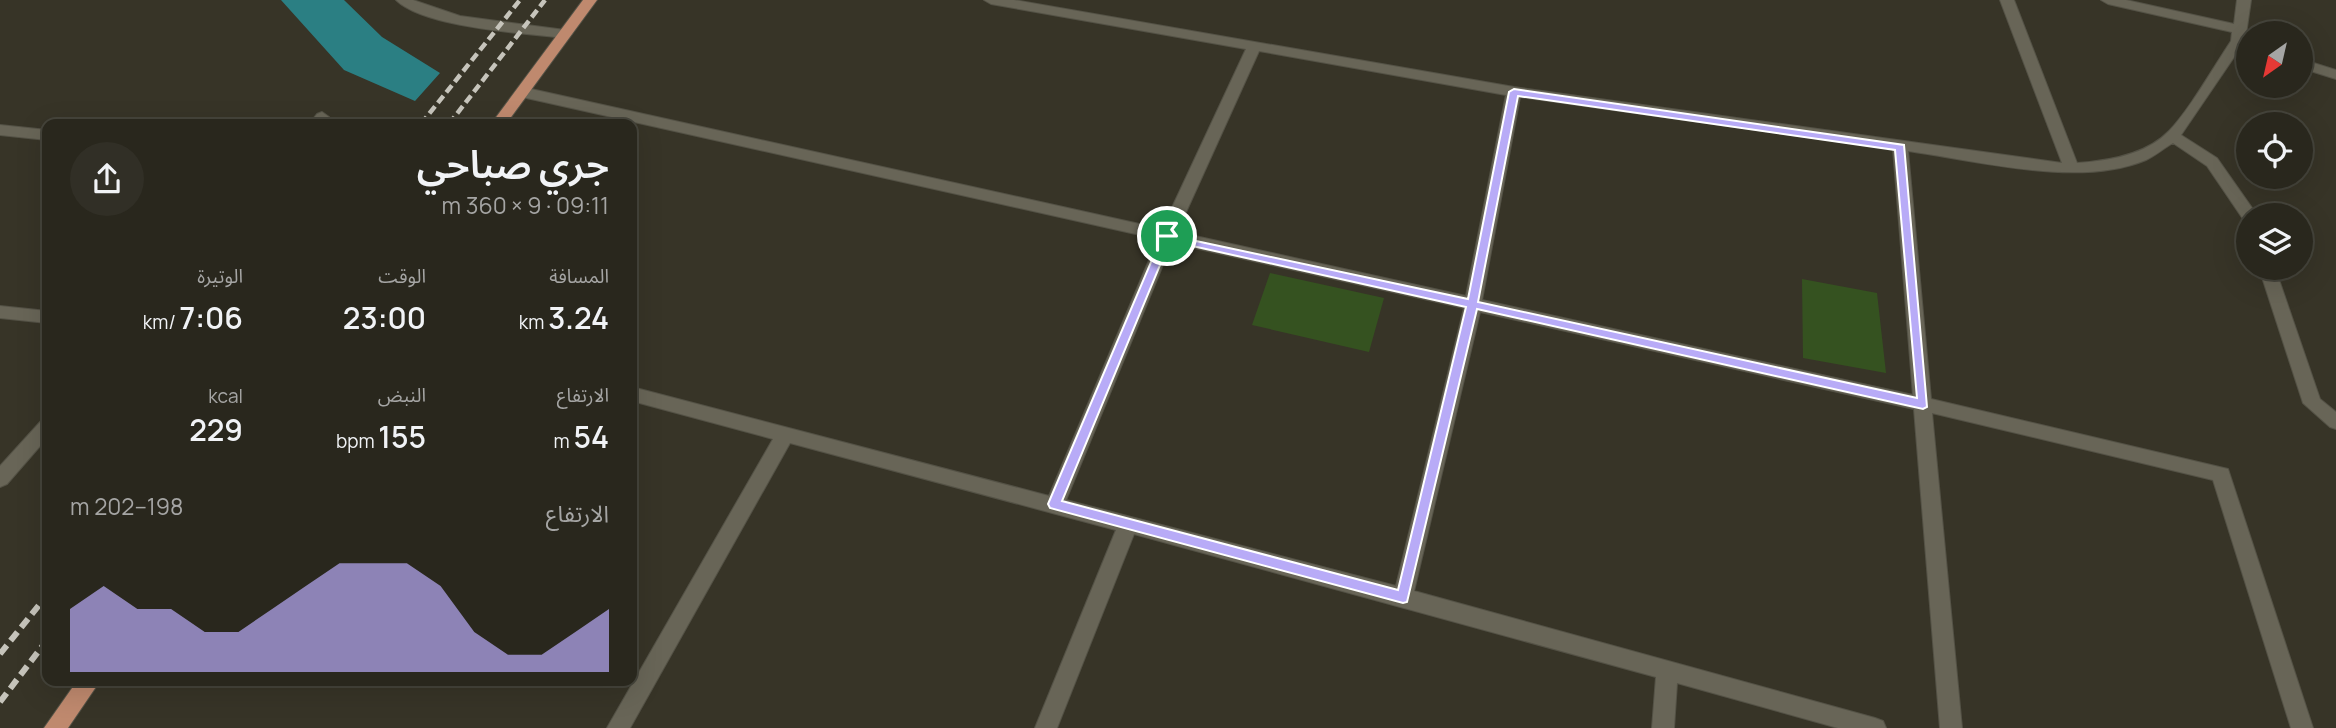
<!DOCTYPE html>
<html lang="ar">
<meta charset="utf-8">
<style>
:root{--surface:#29271d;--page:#312f26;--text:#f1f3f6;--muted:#a5a5a4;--line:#45443b;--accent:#b8abf7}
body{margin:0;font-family:Manrope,"Noto Sans Arabic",sans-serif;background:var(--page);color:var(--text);direction:rtl;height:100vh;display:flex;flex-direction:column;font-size:26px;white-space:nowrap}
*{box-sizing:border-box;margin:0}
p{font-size:23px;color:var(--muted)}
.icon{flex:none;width:38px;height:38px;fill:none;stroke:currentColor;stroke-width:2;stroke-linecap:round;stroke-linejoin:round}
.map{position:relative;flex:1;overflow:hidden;direction:ltr}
.panel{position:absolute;left:42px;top:119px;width:595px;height:567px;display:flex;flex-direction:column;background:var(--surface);border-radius:14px;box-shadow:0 7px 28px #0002,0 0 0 2px var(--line);direction:rtl}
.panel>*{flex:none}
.needle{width:46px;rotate:214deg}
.tools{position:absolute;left:2236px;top:21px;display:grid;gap:14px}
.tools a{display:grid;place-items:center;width:77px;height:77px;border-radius:50%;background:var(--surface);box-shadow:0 7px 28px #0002,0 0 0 2px var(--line);font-size:35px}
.pin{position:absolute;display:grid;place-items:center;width:60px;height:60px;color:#fff;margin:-30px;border:4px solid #fff;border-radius:50%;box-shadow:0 2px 7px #0007}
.round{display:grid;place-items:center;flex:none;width:74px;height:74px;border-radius:37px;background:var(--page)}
.head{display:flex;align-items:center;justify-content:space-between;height:119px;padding:0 28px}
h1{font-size:38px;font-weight:600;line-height:52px}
.stats{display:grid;grid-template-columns:repeat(3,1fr);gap:10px;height:119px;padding:7px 28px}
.stats div{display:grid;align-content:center}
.stats b{font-size:30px;font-weight:600}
.stats small{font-size:19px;font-weight:400}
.stats p{font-size:19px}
.chart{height:196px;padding:14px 28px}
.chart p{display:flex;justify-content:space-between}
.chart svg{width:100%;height:126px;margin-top:7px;fill:var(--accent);opacity:.7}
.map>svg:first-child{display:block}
.green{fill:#355220}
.water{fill:#2b7f83}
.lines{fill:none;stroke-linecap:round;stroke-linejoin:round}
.minor-casing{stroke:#545246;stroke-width:2}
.major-casing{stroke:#545246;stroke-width:2}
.minor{fill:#686557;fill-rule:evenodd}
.major{fill:#bf896e;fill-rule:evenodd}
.rail-far1{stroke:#c6c4bb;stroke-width:4.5;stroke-dasharray:9 4.5;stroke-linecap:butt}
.rail{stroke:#c6c4bb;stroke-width:6;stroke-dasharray:11 6;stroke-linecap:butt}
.route{fill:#b8abf7;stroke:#fff;stroke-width:2;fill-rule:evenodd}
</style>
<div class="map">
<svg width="2336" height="728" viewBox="0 0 2336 728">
<rect width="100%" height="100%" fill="#373427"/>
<path class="green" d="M 1270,273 L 1384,298 L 1369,352 L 1252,325 Z
M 1802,279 L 1877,293 L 1886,373 L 1803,358 Z"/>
<path class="water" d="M 281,0 L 344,0 L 382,37 L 440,73 L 415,101 L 344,70 Z"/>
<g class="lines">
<g class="minor-casing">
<path id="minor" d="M 396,0 L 413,0 L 460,16 L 565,30 L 572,34 L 565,38 C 524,33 425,28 396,0 Z
M 984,0 L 1014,0 L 1514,87 L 2062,163 L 2000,0 L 2014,0 L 2077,163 C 2108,161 2146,155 2169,131 C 2190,109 2213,68 2231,41 L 2232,32 L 2108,4 L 2101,0 L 2126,0 L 2234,24 L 2237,0 L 2251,0 L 2245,41 L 2181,135 L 2217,158 L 2257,215 L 2249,215 L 2249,220 L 2243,219 L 2207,166 L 2173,143 C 2164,148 2155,156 2146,160 C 2079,188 1979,161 1908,151 L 1931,399 L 2228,469 L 2313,728 L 2291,728 L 2213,480 L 1932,413 L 1962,728 L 1940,728 L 1914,409 L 1480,312 L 1414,591 L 1875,718 L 1883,721 L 1886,728 L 1838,728 L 1677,683 L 1674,728 L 1652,728 L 1656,677 L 1134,534 L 1057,728 L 1035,728 L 1116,530 L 790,443 L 630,728 L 607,728 L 773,439 L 632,401 L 632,387 L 1049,496 L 1158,239 L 522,97 L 515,92 L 522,87 L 1162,229 L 1246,49 L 991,4 ZM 1259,51 L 1506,95 L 1466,296 L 1177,232 ZM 1520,97 L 1893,149 L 1913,395 L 1482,300 ZM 1172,243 L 1464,308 L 1396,586 L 1066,500 Z
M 2301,59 L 2336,70 L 2336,79 L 2301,68 Z
M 322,112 L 329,117 L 324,124 L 309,124 L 317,114 Z
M 0,125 L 47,130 L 47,140 L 0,135 Z
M 2259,268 L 2275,268 L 2320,399 L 2336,412 L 2336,429 L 2330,427 L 2303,403 Z
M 0,306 L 47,311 L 47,323 L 0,318 Z
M 47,419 L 47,438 L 7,484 L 0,487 L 0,466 L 41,421 Z"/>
</g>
<g class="major-casing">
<path id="major" d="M 583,0 L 597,0 L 506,124 L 491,124 Z
M 77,681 L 100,681 L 68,728 L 44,728 Z"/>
</g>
<use href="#minor" class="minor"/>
<use href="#major" class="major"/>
<path class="rail-far1" d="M 421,124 L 520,0
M 449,124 L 545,0"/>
<path class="rail" d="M 0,654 L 47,595
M 0,702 L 47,640"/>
</g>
<path class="route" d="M 1514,89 L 1904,145 L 1927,407 L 1923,409 L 1477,309 L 1407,602 L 1403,603 L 1050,508 L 1048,504 L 1163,234 L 1468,299 L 1509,92 ZM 1518,96 L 1895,150 L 1917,398 L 1478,302 ZM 1170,241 L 1466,307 L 1398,590 L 1062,501 Z"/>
</svg>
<div class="tools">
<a><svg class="needle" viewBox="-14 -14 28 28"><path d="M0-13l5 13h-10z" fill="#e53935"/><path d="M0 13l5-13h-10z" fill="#a5a5a4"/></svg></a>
<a><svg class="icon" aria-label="locate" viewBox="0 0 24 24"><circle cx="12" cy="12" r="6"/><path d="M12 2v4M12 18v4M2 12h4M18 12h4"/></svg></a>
<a><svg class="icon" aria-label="layers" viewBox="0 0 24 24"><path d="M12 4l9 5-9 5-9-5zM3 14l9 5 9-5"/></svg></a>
</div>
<div class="pin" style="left:1167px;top:236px;background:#1e9e55"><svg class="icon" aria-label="arrive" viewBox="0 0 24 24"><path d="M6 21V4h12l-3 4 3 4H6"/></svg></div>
<section class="panel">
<div class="head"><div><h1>جري صباحي</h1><p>09:11 · 9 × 360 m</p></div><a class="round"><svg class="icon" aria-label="share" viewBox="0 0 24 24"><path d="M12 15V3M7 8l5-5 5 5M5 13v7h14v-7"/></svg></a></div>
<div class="stats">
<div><p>المسافة</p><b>3.24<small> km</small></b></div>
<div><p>الوقت</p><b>23:00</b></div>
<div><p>الوتيرة</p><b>7:06<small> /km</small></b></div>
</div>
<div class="stats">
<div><p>الارتفاع</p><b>54<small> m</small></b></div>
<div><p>النبض</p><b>155<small> bpm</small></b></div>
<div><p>kcal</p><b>229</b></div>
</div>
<div class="chart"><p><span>الارتفاع</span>198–202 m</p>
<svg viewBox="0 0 160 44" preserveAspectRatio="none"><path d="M0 44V22L10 14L20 22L30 22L40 30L50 30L60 22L70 14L80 6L90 6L100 6L110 14L120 30L130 38L140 38L150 30L160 22V44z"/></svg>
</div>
</section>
</div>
